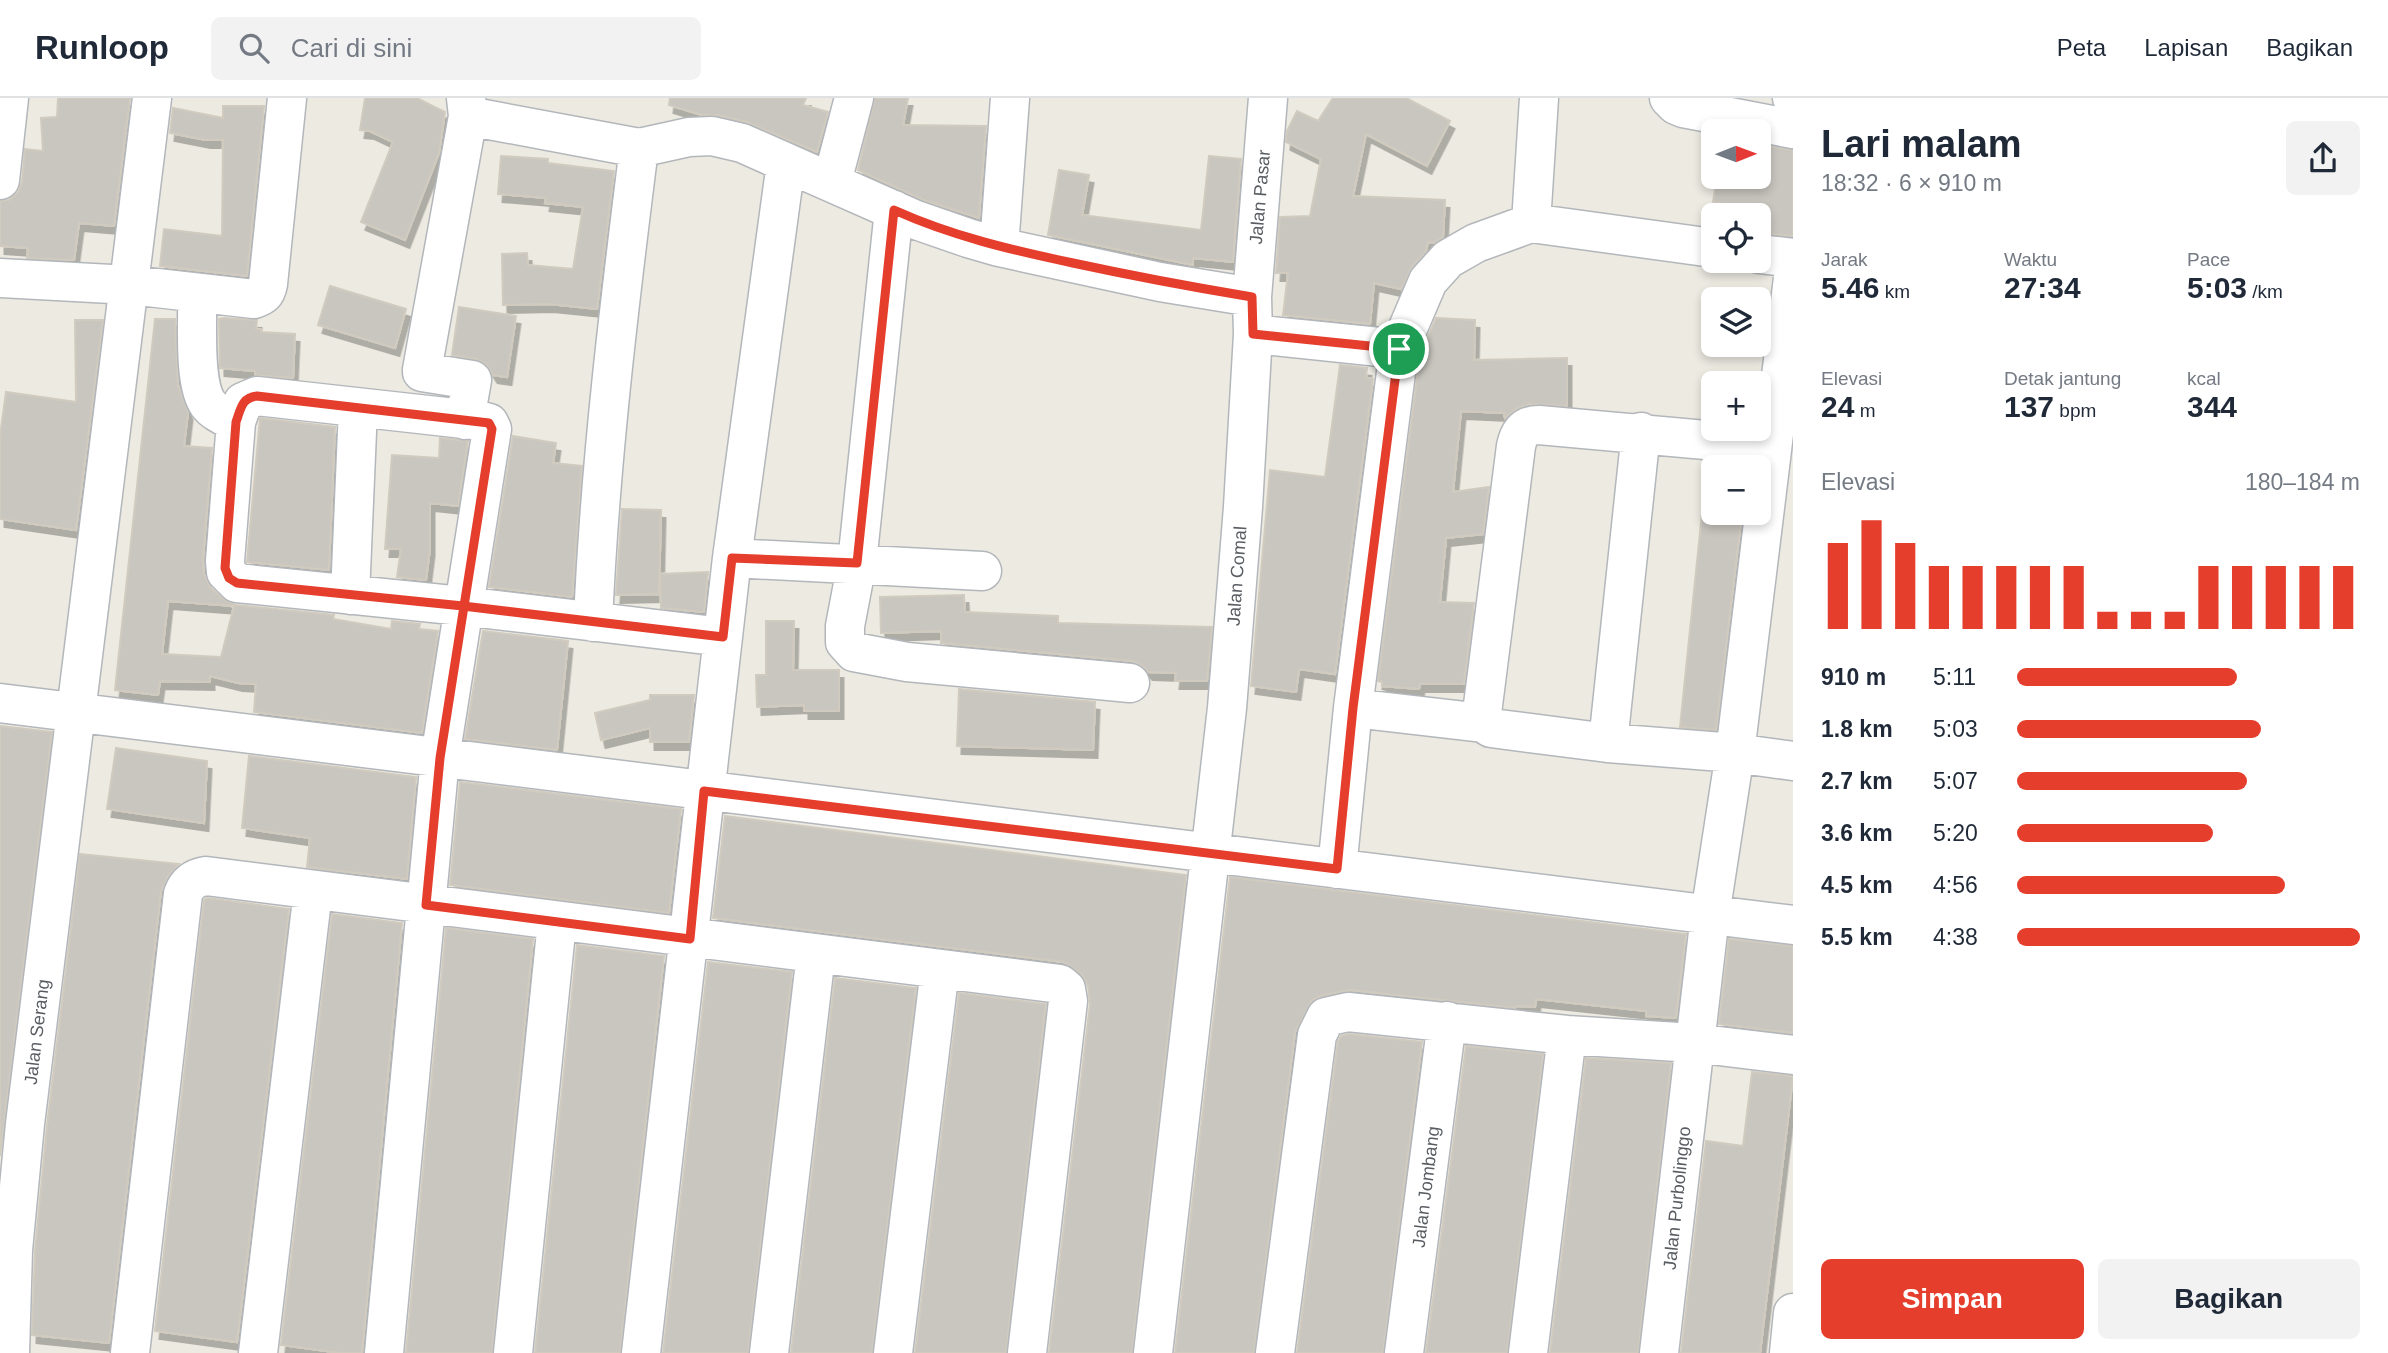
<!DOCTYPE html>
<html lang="id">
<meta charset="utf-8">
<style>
:root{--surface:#fff;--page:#f2f2f3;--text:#1f2937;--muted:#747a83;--line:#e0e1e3;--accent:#e63e2d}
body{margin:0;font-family:Helvetica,sans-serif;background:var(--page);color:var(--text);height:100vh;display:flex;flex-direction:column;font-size:26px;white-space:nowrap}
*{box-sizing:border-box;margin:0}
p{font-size:23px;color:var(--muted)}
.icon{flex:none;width:38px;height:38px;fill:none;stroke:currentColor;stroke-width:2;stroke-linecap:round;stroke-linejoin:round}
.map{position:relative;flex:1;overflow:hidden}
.panel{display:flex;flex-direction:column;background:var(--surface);width:595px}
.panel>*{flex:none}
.needle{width:46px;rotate:89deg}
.tools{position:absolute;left:1701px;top:21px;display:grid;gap:14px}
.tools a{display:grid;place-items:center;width:70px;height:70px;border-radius:10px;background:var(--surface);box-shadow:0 4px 10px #0003;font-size:35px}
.pin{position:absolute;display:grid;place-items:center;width:60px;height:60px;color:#fff;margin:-30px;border:4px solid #fff;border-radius:50%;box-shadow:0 2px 7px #0007}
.round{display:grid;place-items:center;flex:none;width:74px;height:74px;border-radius:10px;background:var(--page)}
.headline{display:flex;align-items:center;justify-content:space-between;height:119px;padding:0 28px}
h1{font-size:38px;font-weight:600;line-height:52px}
.metrics{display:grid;grid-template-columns:repeat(3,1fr);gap:10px;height:119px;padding:7px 28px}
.metrics div{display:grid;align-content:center}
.metrics b{font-size:30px;font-weight:600}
.metrics small{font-size:19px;font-weight:400}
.metrics p{font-size:19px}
.chart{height:196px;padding:14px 28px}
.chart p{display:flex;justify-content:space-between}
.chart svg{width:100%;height:126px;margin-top:7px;stroke:var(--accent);stroke-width:6}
.action{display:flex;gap:14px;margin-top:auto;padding:14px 28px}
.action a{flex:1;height:80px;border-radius:10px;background:var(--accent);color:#fff;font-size:28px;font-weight:600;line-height:80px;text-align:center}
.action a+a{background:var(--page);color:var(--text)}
ul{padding:0 28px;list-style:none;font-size:23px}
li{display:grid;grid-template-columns:112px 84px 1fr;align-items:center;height:52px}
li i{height:18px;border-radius:9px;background:var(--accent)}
header{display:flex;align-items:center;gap:42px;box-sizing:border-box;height:98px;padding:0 35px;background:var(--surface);border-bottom:2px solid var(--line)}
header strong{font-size:33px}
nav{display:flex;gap:38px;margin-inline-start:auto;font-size:24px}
.search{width:490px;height:63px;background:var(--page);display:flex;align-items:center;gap:18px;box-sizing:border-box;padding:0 24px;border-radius:10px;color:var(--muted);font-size:26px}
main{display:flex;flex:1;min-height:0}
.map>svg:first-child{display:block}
.building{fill:#c9c6c0;stroke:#d1cbbf;stroke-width:2;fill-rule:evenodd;filter:url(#shadow)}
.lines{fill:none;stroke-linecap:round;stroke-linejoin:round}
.minor-casing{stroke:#b3b7bb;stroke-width:41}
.minor{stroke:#fff;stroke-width:38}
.route-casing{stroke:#fff;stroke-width:14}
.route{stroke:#e63e2d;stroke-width:9}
.labels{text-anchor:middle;stroke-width:5;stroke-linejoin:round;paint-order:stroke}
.street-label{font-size:18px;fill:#595d62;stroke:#fff}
</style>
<header>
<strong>Runloop</strong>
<div class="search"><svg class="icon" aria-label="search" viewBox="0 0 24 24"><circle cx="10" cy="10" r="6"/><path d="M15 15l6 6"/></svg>Cari di sini</div>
<nav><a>Peta</a><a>Lapisan</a><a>Bagikan</a></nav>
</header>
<main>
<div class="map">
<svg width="1793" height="1255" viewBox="0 0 1793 1255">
<defs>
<filter id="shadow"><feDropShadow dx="4.5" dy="8" stdDeviation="0" flood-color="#0004"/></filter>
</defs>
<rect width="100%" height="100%" fill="#eceae1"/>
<path class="building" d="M 58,0 L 130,0 L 114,128 L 79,125 L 74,162 L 27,160 L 28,150 L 0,148 L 0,103 L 9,102 L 18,94 L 22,84 L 25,51 L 43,53 L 41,20 L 57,19 Z
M 365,0 L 417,0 L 445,14 L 439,55 L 405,142 L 361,124 L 393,44 L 370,33 L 360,32 Z
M 670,0 L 806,0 L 803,7 L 828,14 L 817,54 L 747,24 L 717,17 L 702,17 L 669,7 Z
M 875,0 L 908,0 L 903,27 L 986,28 L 979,120 L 924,102 L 858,72 Z
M 1333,0 L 1406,0 L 1450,23 L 1427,68 L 1366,36 L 1353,98 L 1445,102 L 1443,139 L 1434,145 L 1428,144 L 1426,153 L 1412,169 L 1401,191 L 1374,185 L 1370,226 L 1283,217 L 1288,175 L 1276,175 L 1280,119 L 1310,118 L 1321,61 L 1286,44 L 1287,33 L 1297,13 L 1318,23 Z
M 223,8 L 264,8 L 247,178 L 160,168 L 164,131 L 222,138 L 223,42 L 206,42 L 170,35 L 173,10 L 223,20 Z
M 1759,47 L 1793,52 L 1793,138 L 1759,135 L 1759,111 L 1713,104 L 1717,79 L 1759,79 Z
M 501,58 L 548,61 L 548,65 L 614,73 L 597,211 L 549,206 L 503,207 L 502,156 L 527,155 L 528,167 L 573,171 L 583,109 L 545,105 L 546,100 L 498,96 Z
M 1209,58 L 1241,61 L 1233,164 L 1193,160 L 1193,167 L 1048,137 L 1059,72 L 1089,77 L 1082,117 L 1201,132 Z
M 330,188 L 406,211 L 395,250 L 318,227 Z
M 459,209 L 516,218 L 507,279 L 493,277 L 486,266 L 476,261 L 452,257 Z
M 223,220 L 257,222 L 256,231 L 262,231 L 261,234 L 295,236 L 293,280 L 255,277 L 255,273 L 220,270 L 219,221 Z
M 1436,220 L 1475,222 L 1474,262 L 1567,260 L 1567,308 L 1529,306 L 1516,311 L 1505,320 L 1504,315 L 1461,313 L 1453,394 L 1489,389 L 1483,436 L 1446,440 L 1440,504 L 1474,505 L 1464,586 L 1420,586 L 1419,591 L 1382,588 L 1382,584 L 1378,583 L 1420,257 Z
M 155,221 L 175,221 L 178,287 L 188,314 L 184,348 L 212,350 L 203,461 L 204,476 L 210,489 L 222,500 L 235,507 L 334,517 L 333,521 L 391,531 L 392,523 L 420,526 L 419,531 L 438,533 L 422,635 L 254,614 L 256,586 L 238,585 L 210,578 L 210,584 L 160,583 L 158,597 L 115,592 ZM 168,503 L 234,508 L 221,559 L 162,556 Z
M 75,222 L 103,222 L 76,432 L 0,421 L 0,338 L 6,294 L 76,304 Z
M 1340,267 L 1367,270 L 1366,280 L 1373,281 L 1335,576 L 1299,571 L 1296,594 L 1251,588 L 1270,372 L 1325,379 Z
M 260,320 L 335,329 L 329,472 L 247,464 Z
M 513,338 L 556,345 L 553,365 L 582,368 L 572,499 L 489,489 Z
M 440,340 L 468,343 L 458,408 L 430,405 L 430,450 L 426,482 L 397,479 L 401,451 L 385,451 L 392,357 L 439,360 Z
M 622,411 L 661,412 L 659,496 L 616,497 Z
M 1702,415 L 1742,415 L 1716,632 L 1680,629 Z
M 708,474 L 704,514 L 661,510 L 660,476 Z
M 964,497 L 965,514 L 1058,518 L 1058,525 L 1212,529 L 1207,583 L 1175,583 L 1176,575 L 1148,574 L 1142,567 L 1132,563 L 941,545 L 941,533 L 881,535 L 880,499 Z
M 766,523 L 794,523 L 793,572 L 839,572 L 839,613 L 804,613 L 804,607 L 757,609 L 756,577 L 766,577 Z
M 483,533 L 568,543 L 557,652 L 465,641 Z
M 959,591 L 1095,604 L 1093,652 L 957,648 Z
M 650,597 L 694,597 L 689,644 L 650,644 L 650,630 L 601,642 L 595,615 L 650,602 Z
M 0,628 L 52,634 L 0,1058 Z
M 116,650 L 207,663 L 204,725 L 107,711 Z
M 249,658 L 416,679 L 407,781 L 307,769 L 310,740 L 242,730 Z
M 460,684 L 681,711 L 669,815 L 450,787 Z
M 725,718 L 1186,777 L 1132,1255 L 1049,1255 L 1090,906 L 1088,887 L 1081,875 L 1063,864 L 713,820 Z
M 80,756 L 179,766 L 168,778 L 161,793 L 109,1245 L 32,1237 L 35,1153 L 47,1028 Z
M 1230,779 L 1686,836 L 1676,920 L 1646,918 L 1646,913 L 1536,901 L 1535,909 L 1516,908 L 1515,910 L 1350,892 L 1321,898 L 1312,902 L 1295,934 L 1254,1255 L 1175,1255 Z
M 207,800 L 289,811 L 237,1244 L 155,1233 L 204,802 Z
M 332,816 L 402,825 L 362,1255 L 341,1255 L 281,1247 Z
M 446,830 L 533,841 L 492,1255 L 406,1255 Z
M 1729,841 L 1793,848 L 1793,935 L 1719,926 Z
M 577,847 L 664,858 L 620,1255 L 535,1255 Z
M 708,864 L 792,874 L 748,1255 L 663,1255 Z
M 835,880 L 916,890 L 872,1255 L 791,1255 Z
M 959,895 L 1046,906 L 1006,1255 L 915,1255 Z
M 1349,936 L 1422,944 L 1383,1255 L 1297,1255 L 1338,943 L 1341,938 Z
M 1466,948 L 1543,956 L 1507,1255 L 1426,1255 Z
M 1586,960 L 1671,965 L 1638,1255 L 1550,1255 Z
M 1752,974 L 1793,978 L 1760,1255 L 1681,1255 L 1706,1043 L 1743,1048 Z"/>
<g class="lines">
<g class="minor-casing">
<path id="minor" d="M 466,0 L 468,18 L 639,50 L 689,39 L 712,38 L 742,45 L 916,122 L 968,140 L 999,149 L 1160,184 L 1252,199
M 1669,0 L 1676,7 L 1683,10 L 1793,31
M 1792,0 L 1793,2
M 0,82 L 9,0
M 832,84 L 854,0
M 894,112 L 857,465 L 845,528 L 845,544 L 854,554 L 907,564 L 1130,585
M 1531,125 L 1539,0
M 999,149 L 1010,0
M 1759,156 L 1793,160
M 0,180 L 130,187 L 254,201 C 263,198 266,196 268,186 L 287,0
M 197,196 C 198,224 193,285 208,306 C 215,315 226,319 236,324 L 225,463 L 226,474 L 237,485 L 462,508 L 723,539
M 1253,236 L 1399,251
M 465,322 L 472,282 L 422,274 L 422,272 L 468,18
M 236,324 L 243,304 L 257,298 L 482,323 L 489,325 L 492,331 L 440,660 L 384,1255
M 732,460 L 982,473
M 350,497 L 358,310
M 593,524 C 600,365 619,208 639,50
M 0,605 L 1793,827
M 1353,610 L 1483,625 L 1491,630 L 1608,645 L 1735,655 L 1793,663
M 1483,625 L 1482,615 L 1516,348 C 1519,335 1524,327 1539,327 L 1772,348
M 1608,645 L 1641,334
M 1337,771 L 1353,610 L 1399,251 L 1428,183 L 1448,161 L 1476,145 L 1531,125 L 1713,150
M 10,1255 L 13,1152 L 25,1026 L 152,0
M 130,1255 L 183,796 C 187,785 194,780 206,778 L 1060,886 L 1066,891 L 1068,903 L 1027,1255
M 258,1255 L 313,793
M 513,1255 L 557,824
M 641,1255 L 732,460 L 786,65
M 769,1255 L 816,856
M 893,1255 L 940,871
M 1153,1255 L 1227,610 L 1243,409 L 1253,236 L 1252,199 L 1268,0
M 1275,1255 L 1317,937 L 1326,919 L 1348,914 L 1567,937 L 1694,945 L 1793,957
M 1404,1255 L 1447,923
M 1528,1255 L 1567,937
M 1659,1255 L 1710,817 L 1735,655 L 1793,180
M 1789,1255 L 1793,1215"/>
</g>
<use href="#minor" class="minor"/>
</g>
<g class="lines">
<g class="route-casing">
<path id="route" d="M 1399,251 L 1253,236 L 1252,199 C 1192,189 1133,178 1073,165 C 1011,152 952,138 894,112 L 857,465 L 732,460 L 723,539 L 463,508 L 237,485 L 229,480 L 225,470 L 236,324 C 241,311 241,300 257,298 L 489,325 L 492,331 L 440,660 L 426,807 L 690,841 L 704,693 L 1337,771 L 1353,610 L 1399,251"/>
</g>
<use href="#route" class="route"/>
</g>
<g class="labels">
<g class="street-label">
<text transform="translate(1260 99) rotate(-85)" y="6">Jalan Pasar</text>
<text transform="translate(1237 478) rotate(-86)" y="6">Jalan Comal</text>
<text transform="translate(37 934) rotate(-83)" y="6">Jalan Serang</text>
<text transform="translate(1426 1089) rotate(-83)" y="6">Jalan Jombang</text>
<text transform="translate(1677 1100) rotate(-84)" y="6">Jalan Purbolinggo</text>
</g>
</g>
</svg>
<div class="tools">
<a><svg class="needle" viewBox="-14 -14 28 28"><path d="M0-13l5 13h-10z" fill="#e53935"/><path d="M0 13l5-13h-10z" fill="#747a83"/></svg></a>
<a><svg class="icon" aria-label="locate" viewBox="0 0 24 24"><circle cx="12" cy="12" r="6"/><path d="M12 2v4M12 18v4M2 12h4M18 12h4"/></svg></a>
<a><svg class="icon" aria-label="layers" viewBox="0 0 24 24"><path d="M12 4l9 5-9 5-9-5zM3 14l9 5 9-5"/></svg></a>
<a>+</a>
<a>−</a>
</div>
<div class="pin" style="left:1399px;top:251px;background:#1e9e55"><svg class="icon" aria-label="arrive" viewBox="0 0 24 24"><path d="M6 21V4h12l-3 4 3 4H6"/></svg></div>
</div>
<section class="panel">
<div class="headline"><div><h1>Lari malam</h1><p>18:32 · 6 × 910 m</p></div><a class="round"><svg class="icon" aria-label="share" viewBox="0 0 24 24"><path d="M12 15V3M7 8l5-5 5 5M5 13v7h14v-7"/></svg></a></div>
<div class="metrics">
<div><p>Jarak</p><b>5.46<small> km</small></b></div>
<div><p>Waktu</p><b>27:34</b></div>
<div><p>Pace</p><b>5:03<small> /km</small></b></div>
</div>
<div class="metrics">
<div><p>Elevasi</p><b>24<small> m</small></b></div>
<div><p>Detak jantung</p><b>137<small> bpm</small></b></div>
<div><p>kcal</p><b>344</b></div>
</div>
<div class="chart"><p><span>Elevasi</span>180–184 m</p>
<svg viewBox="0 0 160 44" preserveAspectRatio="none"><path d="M5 44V14M15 44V6M25 44V14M35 44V22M45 44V22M55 44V22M65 44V22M75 44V22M85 44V38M95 44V38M105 44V38M115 44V22M125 44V22M135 44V22M145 44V22M155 44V22"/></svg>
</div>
<ul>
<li><b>910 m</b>5:11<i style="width:64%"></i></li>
<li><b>1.8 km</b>5:03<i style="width:71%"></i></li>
<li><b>2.7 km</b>5:07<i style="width:67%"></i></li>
<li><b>3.6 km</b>5:20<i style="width:57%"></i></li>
<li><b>4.5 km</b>4:56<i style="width:78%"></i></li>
<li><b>5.5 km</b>4:38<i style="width:100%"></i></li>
</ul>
<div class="action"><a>Simpan</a><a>Bagikan</a></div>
</section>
</main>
